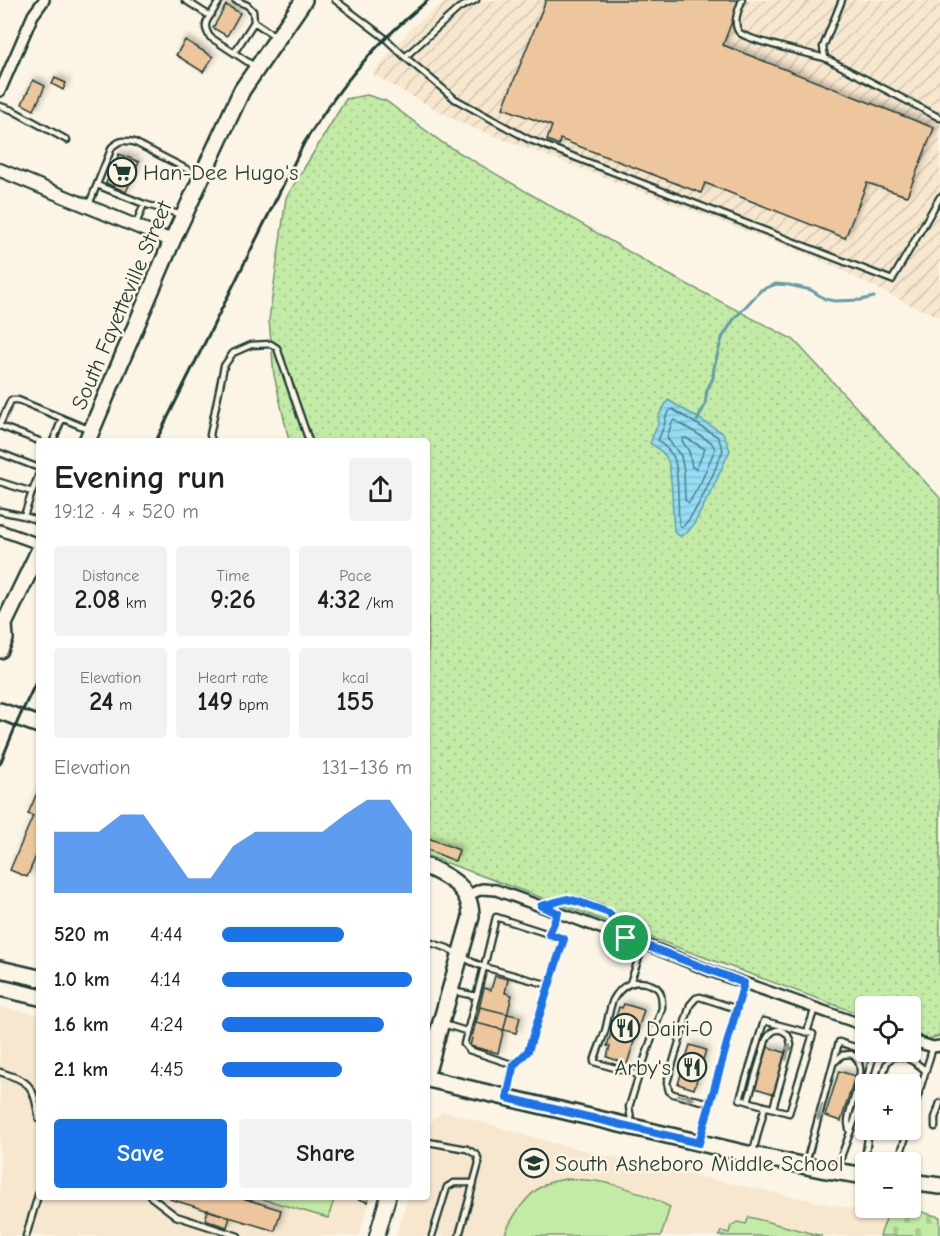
<!DOCTYPE html>
<meta charset="utf-8">
<style>
:root{--surface:#fff;--page:#f2f2f2;--text:#202124;--muted:#757577;--accent:#1a73e8}
body{margin:0;font-family:"Comic Neue",sans-serif;background:var(--page);color:var(--text);height:100vh;display:flex;flex-direction:column;font-size:22px;white-space:nowrap}
*{box-sizing:border-box;margin:0}
p{font-size:20px;color:var(--muted)}
.icon{flex:none;width:33px;height:33px;fill:none;stroke:currentColor;stroke-width:2;stroke-linecap:round;stroke-linejoin:round}
.map{position:relative;flex:1;overflow:hidden}
.sheet{position:absolute;left:36px;top:438px;width:394px;height:762px;display:flex;flex-direction:column;background:var(--surface);border-radius:6px;box-shadow:0 2px 4px #0004}
.sheet>*{flex:none}
.buttons{position:absolute;left:855px;top:996px;display:grid;gap:12px}
.buttons a{display:grid;place-items:center;width:66px;height:66px;border-radius:6px;background:var(--surface);box-shadow:0 2px 4px #0004;font-size:30px}
.pin{position:absolute;display:grid;place-items:center;width:51px;height:51px;color:#fff;margin:-26px;border:3px solid #fff;border-radius:50%;box-shadow:0 2px 6px #0007}
.round{display:grid;place-items:center;flex:none;width:63px;height:63px;border-radius:6px;background:var(--page)}
.headline{display:flex;align-items:center;justify-content:space-between;height:102px;padding:0 18px}
h1{font-size:33px;font-weight:700;line-height:45px}
.stats{display:grid;grid-template-columns:repeat(3,1fr);gap:9px;height:102px;padding:6px 18px}
.stats div{display:grid;align-content:center;border-radius:6px;background:var(--page);text-align:center}
.stats b{font-size:26px;font-weight:700}
.stats small{font-size:16px;font-weight:400}
.stats p{font-size:16px}
.chart{height:168px;padding:12px 18px}
.chart p{display:flex;justify-content:space-between}
.chart svg{width:100%;height:108px;margin-top:6px;fill:var(--accent);opacity:.7}
.action{display:flex;gap:12px;margin-top:auto;padding:12px 18px}
.action a{flex:1;height:69px;border-radius:6px;background:var(--accent);color:#fff;font-size:24px;font-weight:700;line-height:69px;text-align:center}
.action a+a{background:var(--page);color:var(--text)}
ul{padding:0 18px;list-style:none;font-size:20px}
li{display:grid;grid-template-columns:96px 72px 1fr;align-items:center;height:45px}
li i{height:15px;border-radius:8px;background:var(--accent)}
.map>svg:first-child{display:block}
.built{fill:#f8e7cf}
.industrial{fill:url(#industrial-furrows)}
.green{fill:url(#green-dots);stroke:#71946d;stroke-width:1.5}
.cemetery{fill:url(#cemetery-stones);stroke:#71946d;stroke-width:1.5}
.pitch{fill:#c3eba6;stroke:#71946d;stroke-width:1.5}
.water{fill:url(#water-rules);stroke:#659da8;stroke-width:1.5}
.lines{fill:none;stroke-linecap:round;stroke-linejoin:round}
.shore{stroke:#4e7d81;stroke-width:1.5}
.stream{stroke:#659da8;stroke-width:3}
.building{fill:#edc69d;stroke:#1f3d34;stroke-width:1.5;filter:url(#shadow)}
.service-casing{stroke:#1f3d34;stroke-width:9}
.minor-casing{stroke:#1f3d34;stroke-width:14}
.tertiary-casing{stroke:#1f3d34;stroke-width:16}
.secondary-casing{stroke:#1f3d34;stroke-width:18}
.primary-casing{stroke:#1f3d34;stroke-width:20}
.service{stroke:#fcf5e5;stroke-width:4.5}
.minor{stroke:#fcf5e5;stroke-width:9}
.tertiary{stroke:#fcf5e5;stroke-width:12}
.secondary{stroke:#fcf5e5;stroke-width:14}
.primary{stroke:#fcf5e5;stroke-width:15}
.rail{stroke:#1f3d34;stroke-width:3}
.oneway{fill:#8e998c}
.route-casing{stroke:#fff;stroke-width:12}
.route{stroke:#1a73e8;stroke-width:8}
.labels{text-anchor:middle;stroke-width:5;stroke-linejoin:round;paint-order:stroke}
.poi-label{font-size:22px;fill:#1f3d34;stroke:#fcf5e5;text-anchor:start}
.street-label{font-size:22px;fill:#1f3d34;stroke:#fcf5e5}
</style>
<div class="map">
<svg width="940" height="1236" viewBox="0 0 940 1236">
<defs>
<pattern id="industrial-furrows" width="10" height="10" patternUnits="userSpaceOnUse" patternTransform="scale(1.5)"><rect width="10" height="10" fill="#f8e7cf"/><path d="M-1 1l2-2M0 10L10 0M9 11l2-2" fill="none" stroke="#d4c7b2"/></pattern>
<pattern id="green-dots" width="8" height="8" patternUnits="userSpaceOnUse" patternTransform="scale(1.5)"><rect width="8" height="8" fill="#c3eba6"/><path d="M2 2h.1M6 6h.1" fill="none" stroke="#a7ca90" stroke-width="1.8" stroke-linecap="round"/></pattern>
<pattern id="cemetery-stones" width="16" height="16" patternUnits="userSpaceOnUse" patternTransform="scale(1.5)"><rect width="16" height="16" fill="#c3eba6"/><path d="M2 7V4a2 2 0 0 1 4 0v3zM10 15v-3a2 2 0 0 1 4 0v3z" fill="#a7ca90"/></pattern>
<pattern id="water-rules" width="6" height="5" patternUnits="userSpaceOnUse" patternTransform="scale(1.5)"><rect width="6" height="5" fill="#94ddf5"/><path d="M0 2.5h6" fill="none" stroke="#7fbfd3"/></pattern>
<filter id="shadow"><feDropShadow dx="3" dy="-3" stdDeviation="3" flood-color="#0004"/></filter>
</defs>
<rect width="100%" height="100%" fill="#fcf5e5"/>
<filter id="ink" filterUnits="userSpaceOnUse"><feTurbulence type="fractalNoise" baseFrequency=".0167" numOctaves="2"/><feDisplacementMap in="SourceGraphic" scale="12" xChannelSelector="R" yChannelSelector="G"/><feConvolveMatrix kernelMatrix="1 2 1 2 8 2 1 2 1" color-interpolation-filters="sRGB"/></filter>
<g filter="url(#ink)">
<path class="built" d="M 0,1007 L 39,1015 L 39,1197 L 371,1197 L 359,1236 L 0,1236 Z
M 444,1111 L 553,1143 L 729,1183 L 887,1216 L 880,1236 L 396,1236 L 408,1197 L 428,1197 L 428,1131 L 434,1118 Z"/>
<path class="industrial" d="M 447,0 L 940,0 L 940,317 L 910,305 L 817,258 L 460,123 L 372,74 L 413,26 Z"/>
<path class="green" d="M 367,95 L 386,101 L 443,143 L 662,271 L 794,340 L 940,498 L 940,1036 L 928,1039 L 911,1032 L 910,1006 L 866,1006 L 865,1016 L 428,856 L 428,441 L 289,441 L 274,375 L 269,320 L 286,198 L 346,99 Z"/>
<path class="cemetery" d="M 895,1209 L 915,1210 L 940,1217 L 940,1236 L 880,1236 L 887,1216 Z"/>
<path class="pitch" d="M 565,1179 C 607,1179 633,1188 670,1207 L 661,1236 L 504,1236 C 511,1218 528,1192 546,1184 C 551,1181 559,1181 565,1179 Z
M 256,1197 L 335,1197 L 328,1218 Z
M 749,1217 L 822,1236 L 719,1236 L 721,1231 L 729,1233 L 731,1226 L 737,1222 L 746,1224 Z"/>
<path class="water" d="M 668,400 L 723,433 L 730,450 L 713,488 L 694,524 L 687,533 L 680,536 L 676,534 L 674,530 C 672,514 673,470 667,459 C 664,452 656,447 650,443 L 658,424 L 659,415 Z"/>
<g class="lines">
<path class="shore" d="M 672,409 L 718,437 L 723,450 C 716,468 696,516 682,527 L 679,525 C 678,508 679,472 674,458 C 671,451 663,446 658,440 C 660,436 662,431 664,426 C 666,418 665,414 672,409 Z
M 674,420 L 711,442 L 715,449 L 701,482 L 689,503 L 685,500 L 684,471 L 681,456 L 667,438 L 672,422 Z
M 683,438 L 686,438 L 705,449 L 696,469 L 692,467 L 689,451 L 682,441 Z"/>
<path class="stream" d="M 697,421 L 705,405 L 707,390 L 713,378 L 714,367 L 722,338 L 734,319 L 761,290 L 776,284 L 789,285 L 811,290 L 825,299 L 835,301 L 861,300 L 874,297"/>
</g>
<path class="building" d="M 546,0 L 740,0 L 723,45 L 934,128 L 907,196 L 867,183 L 845,238 L 705,183 L 701,193 L 560,139 L 559,145 L 547,140 L 552,126 L 503,108 Z
M 226,5 L 240,13 L 227,36 L 213,28 Z
M 185,40 L 213,57 L 203,72 L 176,55 Z
M 55,78 L 66,83 L 63,90 L 52,84 Z
M 33,80 L 45,86 L 34,110 L 22,104 Z
M 119,154 L 139,162 L 126,192 L 106,183 Z
M 39,788 L 39,849 L 27,877 L 10,870 L 33,816 L 28,814 Z
M 428,838 L 459,850 L 455,861 L 428,850 Z
M 495,976 L 508,979 L 505,993 L 512,995 L 498,1053 L 470,1046 L 484,988 L 491,990 Z
M 624,1004 L 644,1010 L 627,1064 L 607,1057 L 610,1046 L 607,1046 L 619,1007 L 622,1008 Z
M 480,1007 L 520,1017 L 516,1033 L 476,1023 Z
M 690,1045 L 706,1050 L 694,1089 L 678,1084 Z
M 768,1047 L 786,1053 L 774,1094 L 755,1088 Z
M 839,1071 L 855,1076 L 841,1121 L 825,1116 Z
M 171,1197 L 239,1197 L 281,1210 L 275,1231 L 170,1199 Z
M 352,1197 L 369,1197 L 368,1202 Z
M 208,1210 L 230,1217 L 227,1227 L 205,1220 Z"/>
<g class="lines">
<g class="service-casing">
<path id="service" d="M 185,0 L 210,16 C 204,24 205,29 210,37 L 254,66
M 235,0 L 247,5 L 253,11 L 254,22
M 335,0 L 385,38 L 405,57
M 476,0 L 459,8 L 405,57 L 455,99 L 528,139 L 892,280 L 940,197
M 742,0 C 739,9 732,22 739,32 C 745,40 811,54 825,58
M 842,0 L 823,47 L 825,58 L 940,118
M 210,16 L 220,0
M 234,53 L 254,22 L 276,37
M 0,106 L 12,110 L 67,140
M 97,185 L 144,204 L 182,215
M 88,207 L 112,147 C 120,140 124,140 134,142 L 200,176
M 136,224 L 144,204
M 0,424 L 11,400 L 18,400 L 88,429
M 0,426 L 39,441
M 53,441 L 62,419
M 212,441 L 210,435 L 224,366 L 233,353 L 251,345 L 271,344 L 277,348 L 309,441
M 0,453 L 39,468
M 0,482 L 32,492
M 0,511 L 24,516 L 39,521
M 24,516 L 32,492 L 39,474
M 546,906 C 552,904 558,901 565,900 C 574,898 604,908 611,915 C 617,920 619,929 624,935
M 549,934 L 558,913
M 428,942 L 447,948 L 472,962 L 484,967 L 496,917 L 564,939 L 528,1051 L 514,1065 L 507,1095
M 630,983 L 644,944
M 452,991 L 476,996
M 764,1021 L 813,1034 L 789,1113 L 740,1099 Z
M 443,1024 L 466,1031
M 807,1032 L 815,1008
M 836,1061 L 842,1055 L 851,1054 C 873,1065 848,1104 848,1122 C 848,1126 849,1129 850,1132
M 514,1065 L 469,1050 L 464,1044 L 484,967 L 549,985
M 0,1072 C 33,1082 33,1087 39,1119
M 881,1084 C 883,1078 884,1065 889,1060 C 900,1050 918,1064 926,1071
M 748,1101 L 766,1040 C 774,1024 789,1028 791,1045 L 773,1108
M 710,1103 L 673,1094 L 669,1091 L 667,1083 L 690,1005 L 696,998 L 700,997 L 737,1009
M 910,1121 L 933,1047
M 632,1125 L 629,1107 L 639,1075 L 662,1008 C 662,998 662,989 652,985 C 635,978 622,984 613,1000 C 609,1009 608,1021 605,1031 C 602,1041 597,1051 594,1062 L 639,1075
M 935,1127 L 935,1118 L 940,1103
M 700,1140 L 744,984
M 428,1142 L 467,1149 L 477,1155 L 479,1163 L 459,1236
M 753,1152 L 765,1106
M 898,1162 L 908,1130
M 806,1163 L 839,1042 L 866,1051
M 838,1169 L 842,1154 L 854,1122 L 874,1054 L 866,1052
M 863,1174 L 869,1130
M 151,1197 L 176,1216 L 238,1236
M 26,1236 L 39,1192
M 432,1236 L 447,1187 L 454,1183 L 474,1183"/>
</g>
<g class="minor-casing">
<path id="minor" d="M 0,91 L 33,15 L 44,0
M 0,530 L 39,544
M 466,896 L 482,889 L 496,890 L 644,944 L 713,972 L 866,1026
M 910,1040 L 933,1047 L 940,1046"/>
</g>
<g class="tertiary-casing">
<path id="tertiary" d="M 0,170 L 172,241"/>
</g>
<g class="secondary-casing">
<path id="secondary" d="M 377,1236 L 388,1197"/>
</g>
<g class="primary-casing">
<path id="primary" d="M 87,441 L 172,241 L 242,90 L 304,0
M 0,629 L 4,624 L 39,551
M 0,650 L 5,639 L 4,624
M 0,711 L 39,725
M 428,867 C 451,878 471,888 471,917 L 428,1068
M 0,969 L 39,978
M 0,988 L 39,997
M 428,1079 L 752,1155 L 821,1169 L 866,1176
M 910,1182 L 940,1186"/>
</g>
<use href="#service" class="service"/>
<use href="#minor" class="minor"/>
<use href="#tertiary" class="tertiary"/>
<use href="#secondary" class="secondary"/>
<use href="#primary" class="primary"/>
<path class="rail" d="M 156,441 L 304,143 C 321,117 338,91 358,68 C 379,43 403,21 428,0
M 0,764 L 19,718 L 39,676"/>
</g>
<defs><path id="oneway-solid" d="M-6-.8H1V-3.2L6.5 0L1 3.2V.8H-6Z" transform="scale(1.5)"/></defs>
<g class="oneway">
<use href="#oneway-solid" transform="translate(788 1052) rotate(-78)"/>
<use href="#oneway-solid" transform="translate(686 1097) rotate(14)"/>
<use href="#oneway-solid" transform="translate(820 1112) rotate(105)"/>
</g>
</g>
<g class="lines" filter="url(#ink)">
<g class="route-casing">
<path id="route" d="M 567,899 L 579,902 L 609,913 L 626,938 L 744,983 L 699,1143 L 507,1098 L 514,1065 L 528,1051 L 564,939 L 549,934 L 558,913 L 541,906 Z"/>
</g>
<use href="#route" class="route"/>
</g>
<defs>
<g id="supermarket-ring" transform="scale(1.5)"><circle r="9.5" fill="#fcf5e5" stroke="#1f3d34" stroke-width="1.5"/><path d="M-6-5.5h2.5l.6 2H6L4.5 2H-2.5L-4.4-4H-6ZM-1.5 3.2a1.3 1.3 0 1 0 .1 0ZM3 3.2a1.3 1.3 0 1 0 .1 0Z" fill="#1f3d34"/></g>
<g id="restaurant-ring" transform="scale(1.5)"><circle r="9.5" fill="#fcf5e5" stroke="#1f3d34" stroke-width="1.5"/><path d="M-5-6h1v4h1v-4h1v4h1v-4h1v5L-1.5 .5V6h-2V.5L-5-1ZM5-6V6H3V1.5H1.5Q1.5-4 5-6Z" fill="#1f3d34"/></g>
<g id="school-ring" transform="scale(1.5)"><circle r="9.5" fill="#fcf5e5" stroke="#1f3d34" stroke-width="1.5"/><path d="M0-5L7-2L0 1L-7-2ZM-4 1L0 2.5L4 1V4Q0 6-4 4Z" fill="#1f3d34"/></g>
</defs>
<g fill-rule="evenodd">
<use href="#supermarket-ring" x="122" y="172"/>
<use href="#restaurant-ring" x="625" y="1028"/>
<use href="#restaurant-ring" x="692" y="1067"/>
<use href="#school-ring" x="534" y="1163"/>
</g>
<g class="labels">
<g class="poi-label">
<text x="143" y="180">Han-Dee Hugo's</text>
<text x="646" y="1036">Dairi-O</text>
<text x="671" y="1075" text-anchor="end">Arby's</text>
<text x="555" y="1171">South Asheboro Middle School</text>
</g>
<g class="street-label">
<text transform="translate(121 305) rotate(-67)" y="8">South Fayetteville Street</text>
</g>
</g>
</svg>
<div class="buttons">
<a><svg class="icon" aria-label="locate" viewBox="0 0 24 24"><circle cx="12" cy="12" r="6"/><path d="M12 2v4M12 18v4M2 12h4M18 12h4"/></svg></a>
<a>+</a>
<a>−</a>
</div>
<div class="pin" style="left:626px;top:938px;background:#1e9e55"><svg class="icon" aria-label="arrive" viewBox="0 0 24 24"><path d="M6 21V4h12l-3 4 3 4H6"/></svg></div>
<section class="sheet">
<div class="headline"><div><h1>Evening run</h1><p>19:12 · 4 × 520 m</p></div><a class="round"><svg class="icon" aria-label="share" viewBox="0 0 24 24"><path d="M12 15V3M7 8l5-5 5 5M5 13v7h14v-7"/></svg></a></div>
<div class="stats">
<div><p>Distance</p><b>2.08<small> km</small></b></div>
<div><p>Time</p><b>9:26</b></div>
<div><p>Pace</p><b>4:32<small> /km</small></b></div>
</div>
<div class="stats">
<div><p>Elevation</p><b>24<small> m</small></b></div>
<div><p>Heart rate</p><b>149<small> bpm</small></b></div>
<div><p>kcal</p><b>155</b></div>
</div>
<div class="chart"><p><span>Elevation</span>131–136 m</p>
<svg viewBox="0 0 160 44" preserveAspectRatio="none"><path d="M0 44V19L10 19L20 19L30 12L40 12L50 25L60 38L70 38L80 25L90 19L100 19L110 19L120 19L130 12L140 6L150 6L160 19V44z"/></svg>
</div>
<ul>
<li><b>520 m</b>4:44<i style="width:64%"></i></li>
<li><b>1.0 km</b>4:14<i style="width:100%"></i></li>
<li><b>1.6 km</b>4:24<i style="width:85%"></i></li>
<li><b>2.1 km</b>4:45<i style="width:63%"></i></li>
</ul>
<div class="action"><a>Save</a><a>Share</a></div>
</section>
</div>
